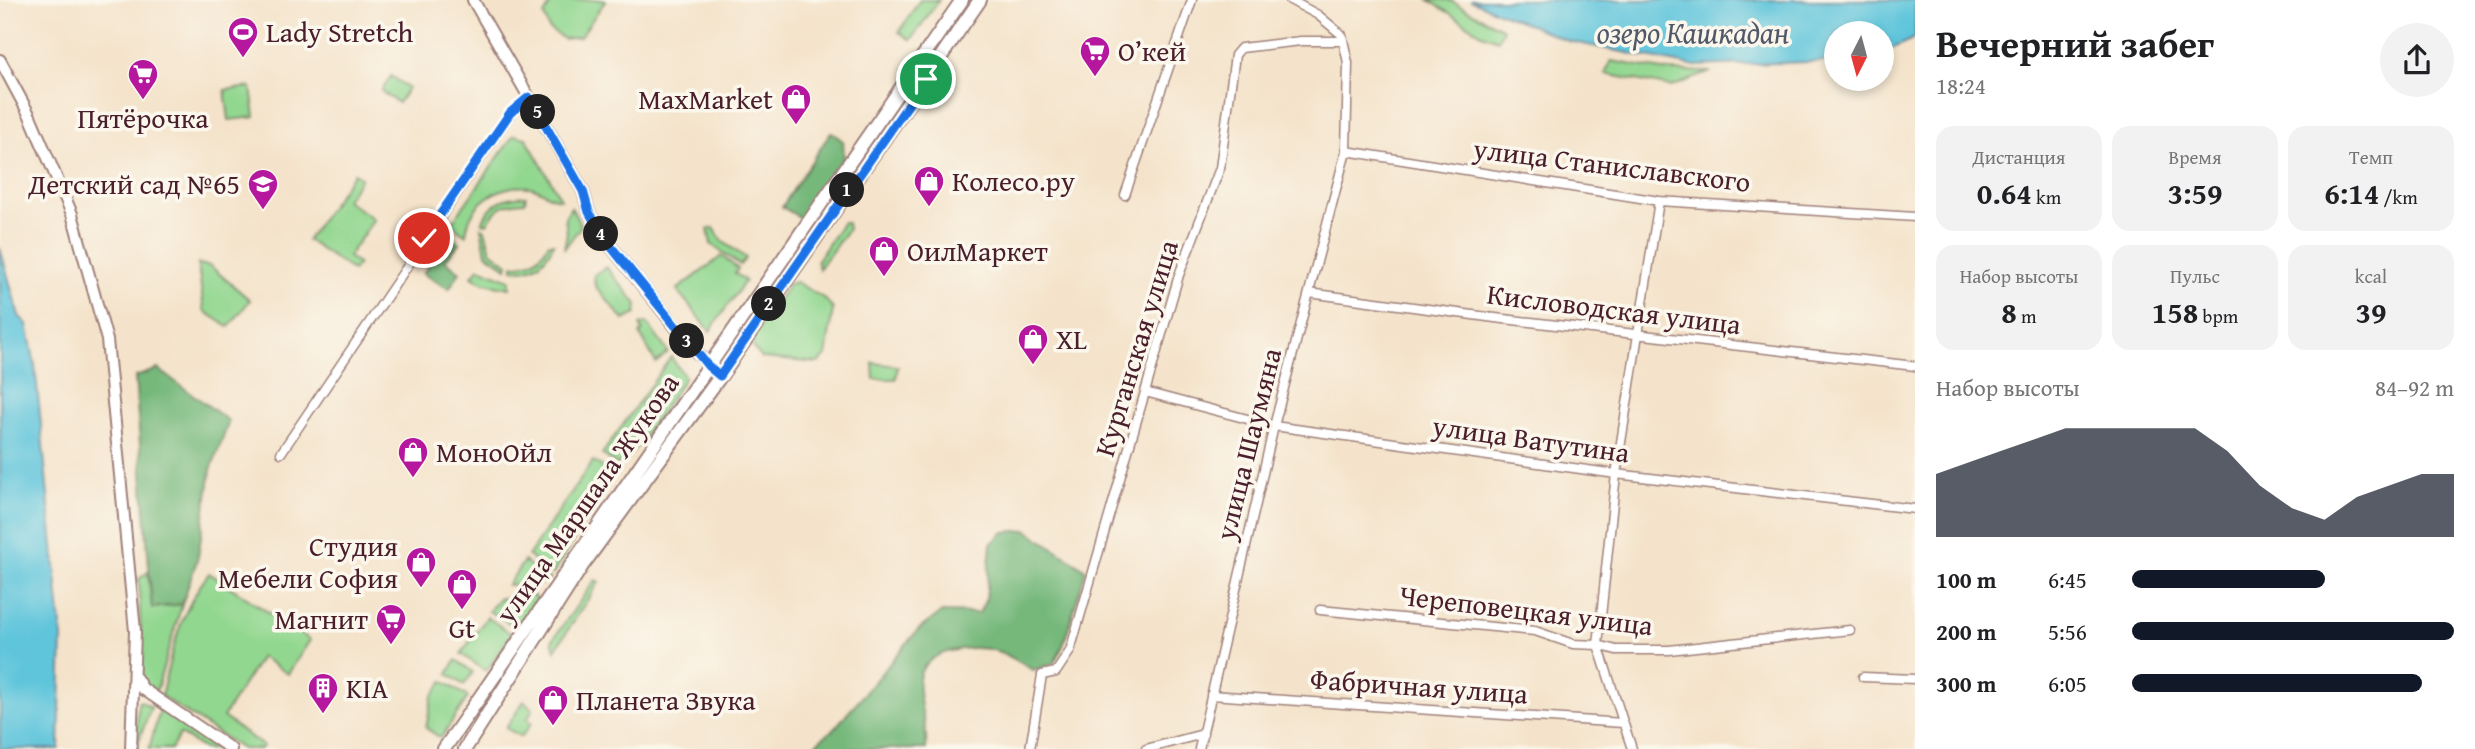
<!DOCTYPE html>
<html lang="ru">
<meta charset="utf-8">
<style>
:root{--surface:#fff;--page:#f2f2f2;--text:#202124;--muted:#757577;--accent:#111827}
body{margin:0;font-family:"Gentium Book Plus",serif;background:var(--page);color:var(--text);height:100vh;display:flex;flex-direction:column;font-size:26px;white-space:nowrap}
*{box-sizing:border-box;margin:0}
p{font-size:23px;color:var(--muted)}
.icon{flex:none;width:38px;height:38px;fill:none;stroke:currentColor;stroke-width:2;stroke-linecap:round;stroke-linejoin:round}
.map{position:relative;flex:1;overflow:hidden}
.drawer{display:flex;flex-direction:column;background:var(--surface);width:560px}
.drawer>*{flex:none}
.needle{width:46px;rotate:186deg}
.fabs{position:absolute;left:1824px;top:21px;display:grid;gap:14px}
.fabs a{display:grid;place-items:center;width:70px;height:70px;border-radius:50%;background:var(--surface);box-shadow:0 4px 10px #0003;font-size:35px}
.pin{position:absolute;display:grid;place-items:center;width:60px;height:60px;color:#fff;margin:-30px;border:4px solid #fff;border-radius:50%;box-shadow:0 2px 7px #0007}
.km{position:absolute;width:35px;height:35px;margin:-18px;border-radius:50%;background:#222;color:#fff;font-size:19px;line-height:35px;text-align:center}
.round{display:grid;place-items:center;flex:none;width:74px;height:74px;border-radius:37px;background:var(--page)}
.overview{display:flex;align-items:center;justify-content:space-between;height:119px;padding:0 21px}
h1{font-size:38px;font-weight:700;line-height:52px}
.stats{display:grid;grid-template-columns:repeat(3,1fr);gap:10px;height:119px;padding:7px 21px}
.stats div{display:grid;align-content:center;border-radius:18px;background:var(--page);text-align:center}
.stats b{font-size:30px;font-weight:700}
.stats small{font-size:19px;font-weight:400}
.stats p{font-size:19px}
.chart{height:196px;padding:14px 21px}
.chart p{display:flex;justify-content:space-between}
.chart svg{width:100%;height:126px;margin-top:7px;fill:var(--accent);opacity:.7}
ul{padding:0 21px;list-style:none;font-size:23px}
li{display:grid;grid-template-columns:112px 84px 1fr;align-items:center;height:52px}
li i{height:18px;border-radius:9px;background:var(--accent)}
main{display:flex;flex:1;min-height:0}
.map>svg:first-child{display:block}
.green{fill:#92d790;stroke:#6e7b5e;stroke-width:2}
.forest{fill:#75b87a;stroke:#606c52;stroke-width:2}
.water{fill:#5ec5db;stroke:#547283;stroke-width:2}
.lines{fill:none;stroke-linecap:round;stroke-linejoin:round}
.street-casing{stroke:#9f817a;stroke-width:11}
.secondary-casing{stroke:#9f817a;stroke-width:14}
.primary-casing{stroke:#9f817a;stroke-width:16}
.street{stroke:#fff;stroke-width:8}
.secondary{stroke:#fff;stroke-width:10}
.primary{stroke:#fff;stroke-width:12}
.route-casing{stroke:#fff;stroke-width:14}
.route{stroke:#1a73e8;stroke-width:9}
.labels{text-anchor:middle;stroke-width:7;stroke-linejoin:round;paint-order:stroke}
.poi-label{font-size:28px;fill:#4a1f2b;stroke:#fbf7ec;text-anchor:start}
.street-label{font-size:28px;fill:#4a1f2b;stroke:#fbf7ec}
.water-label{font-size:30px;font-style:italic;fill:#515969;stroke:#fbf7ec}
</style>
<main>
<div class="map">
<svg width="1915" height="749" viewBox="0 0 1915 749">
<rect width="100%" height="100%" fill="#fbf7ec"/>
<filter id="ink" filterUnits="userSpaceOnUse"><feTurbulence type="fractalNoise" baseFrequency=".0143" numOctaves="2"/><feDisplacementMap in="SourceGraphic" scale="14" xChannelSelector="R" yChannelSelector="G"/><feConvolveMatrix kernelMatrix="1 2 1 2 8 2 1 2 1" color-interpolation-filters="sRGB"/></filter>
<filter id="wash" filterUnits="userSpaceOnUse"><feTurbulence type="fractalNoise" baseFrequency=".00686" numOctaves="4" result="noise"/><feDisplacementMap in="SourceGraphic" scale="28" xChannelSelector="R" yChannelSelector="G"/><feGaussianBlur stdDeviation="1.57" result="paint"/><feColorMatrix in="noise" values="0 0 0 0 0 0 0 0 0 0 0 0 0 0 0 0 0 1.4 0 .05"/><feComposite in="paint" operator="in"/></filter>
<g filter="url(#wash)">
<rect width="100%" height="100%" fill="#f4e3ca"/>
<path class="green" d="M 553,0 L 606,0 L 580,37 L 564,39 L 549,29 L 544,15 Z
M 920,0 L 939,0 L 911,40 L 899,32 Z
M 1429,0 L 1449,0 L 1503,29 L 1498,40 L 1482,34 Z
M 1611,61 L 1668,71 L 1711,72 L 1671,87 L 1605,74 Z
M 391,76 L 408,88 L 398,103 L 381,91 Z
M 251,87 L 255,117 L 229,120 L 225,90 Z
M 514,135 L 526,138 L 561,199 C 548,199 542,189 530,187 C 498,183 469,203 466,235 L 451,224 Z
M 354,173 L 361,178 L 346,200 L 374,219 L 348,257 L 358,264 L 353,271 L 307,240 Z
M 526,196 L 525,202 C 504,203 497,206 487,224 L 482,223 C 491,201 504,197 526,196 Z
M 571,207 L 581,226 L 564,249 L 567,233 L 565,217 Z
M 843,222 L 847,223 L 848,229 L 819,269 L 817,261 Z
M 481,228 L 485,230 L 491,251 L 508,264 L 507,268 L 486,253 Z
M 714,228 L 722,241 L 746,258 L 740,265 L 711,244 L 708,229 Z
M 549,243 L 554,243 C 546,261 533,273 513,269 L 513,265 C 531,265 540,259 549,243 Z
M 722,256 L 738,269 L 735,273 L 745,281 L 710,331 L 677,290 Z
M 198,264 L 210,266 L 250,300 L 229,327 L 204,311 Z
M 606,267 L 637,304 L 636,314 L 624,320 L 595,286 L 594,275 Z
M 479,268 L 510,280 L 510,288 L 484,283 L 472,276 Z
M 796,282 L 825,299 L 833,309 L 826,356 L 818,363 L 762,358 L 754,349 L 752,338 L 789,284 Z
M 647,323 L 668,352 L 656,363 L 640,334 L 643,331 L 640,325 Z
M 671,357 L 685,377 C 673,395 633,459 617,465 L 602,454 Z
M 873,363 L 898,366 L 896,379 L 874,379 Z
M 593,461 L 612,473 L 612,477 L 553,574 L 528,556 Z
M 524,561 L 550,579 L 543,583 L 508,585 Z
M 148,572 L 152,608 L 182,604 L 156,692 L 145,683 L 142,676 L 139,579 Z
M 209,573 L 310,640 L 288,674 L 261,657 L 223,717 L 263,746 L 261,749 L 242,749 L 161,696 C 173,648 179,613 209,573 Z
M 595,580 L 599,582 L 555,650 L 552,641 Z
M 531,594 L 537,599 L 517,628 L 489,611 L 498,599 Z
M 487,617 L 512,634 L 486,671 L 461,654 Z
M 456,660 L 473,672 L 464,685 L 448,674 Z
M 443,681 L 468,697 L 441,738 L 426,728 L 432,697 Z
M 140,701 L 151,707 L 136,749 L 138,703 Z
M 524,701 L 533,709 L 527,719 L 532,723 L 521,737 L 506,728 Z
M 161,706 L 224,749 L 204,749 L 180,734 L 171,749 L 149,749 Z"/>
<path class="forest" d="M 831,132 L 843,141 L 844,158 L 802,219 L 782,207 Z
M 448,235 L 460,243 L 445,260 L 460,272 L 449,289 L 423,274 Z
M 158,369 L 229,421 L 211,470 L 198,557 L 182,604 L 152,608 L 135,377 Z
M 1027,530 L 1086,570 L 1063,646 L 1053,664 L 1033,670 C 1021,663 1006,653 993,650 C 971,644 923,650 919,679 C 916,702 929,725 926,749 L 809,749 L 835,728 L 918,630 L 942,612 L 979,613 L 986,599 L 991,544 L 1004,532 Z"/>
<path class="water" d="M 1470,0 L 1915,0 L 1915,38 L 1881,54 L 1881,33 L 1836,33 L 1836,61 L 1692,66 L 1568,41 Z
M 0,248 L 19,316 L 27,324 L 35,365 L 62,636 L 59,749 L 0,749 Z"/>
</g>
<g filter="url(#ink)">
<g class="lines">
<g class="street-casing">
<path id="street" d="M 1346,151 L 1659,201 L 1915,217
M 1125,195 L 1192,0
M 1309,293 L 1495,318 L 1915,366
M 1145,392 L 1274,426 L 1616,474 L 1915,509
M 281,453 L 511,113 L 529,97
M 1320,610 L 1535,631 L 1573,644 L 1598,645 L 1616,650 L 1669,650 L 1850,630
M 1863,677 L 1915,679
M 1211,695 L 1623,723
M 1030,749 L 1042,675 L 1056,672 L 1070,651 L 1179,275 L 1220,168 L 1235,55 L 1241,48 L 1301,41 L 1343,41
M 1146,749 L 1203,734
M 1199,749 L 1274,426 L 1346,151 L 1348,63 L 1342,35 L 1318,15 L 1290,0
M 1632,749 L 1598,645 L 1616,474 L 1659,201"/>
</g>
<g class="secondary-casing">
<path id="secondary" d="M 473,0 L 583,191 L 589,212 L 604,238 L 694,350 L 720,376
M 0,60 L 30,116 L 72,214 L 107,340 L 135,631 L 131,749
M 136,678 L 143,689 L 231,749"/>
</g>
<g class="primary-casing">
<path id="primary" d="M 444,749 L 962,0
M 465,749 L 582,566 L 722,374 L 980,0"/>
</g>
<use href="#street" class="street"/>
<use href="#secondary" class="secondary"/>
<use href="#primary" class="primary"/>
</g>
</g>
<g class="lines" filter="url(#ink)">
<g class="route-casing">
<path id="route" d="M 424,238 L 510,113 L 529,97 L 583,191 L 589,212 L 604,238 L 708,366 L 720,376 L 926,79"/>
</g>
<use href="#route" class="route"/>
</g>
<defs>
<g id="stadium-pin" transform="scale(1.575)"><path d="M0 17L-7.5 6A9.5 9.5 0 1 1 7.5 6Z" fill="#b5179e" stroke="#fbf7ec"/><path d="M0-5a6.5 5 0 1 0 0 10a6.5 5 0 1 0 0-10ZM-3.5-1.8h7v3.6h-7Z" fill="#fff"/></g>
<g id="supermarket-pin" transform="scale(1.575)"><path d="M0 17L-7.5 6A9.5 9.5 0 1 1 7.5 6Z" fill="#b5179e" stroke="#fbf7ec"/><path d="M-6-5.5h2.5l.6 2H6L4.5 2H-2.5L-4.4-4H-6ZM-1.5 3.2a1.3 1.3 0 1 0 .1 0ZM3 3.2a1.3 1.3 0 1 0 .1 0Z" fill="#fff"/></g>
<g id="shop-pin" transform="scale(1.575)"><path d="M0 17L-7.5 6A9.5 9.5 0 1 1 7.5 6Z" fill="#b5179e" stroke="#fbf7ec"/><path d="M-5-2.5h2.3a2.7 3.5 0 0 1 5.4 0H5L5.5 6h-11ZM-1.5-2.5h3a1.5 2.3 0 0 0-3 0Z" fill="#fff"/></g>
<g id="school-pin" transform="scale(1.575)"><path d="M0 17L-7.5 6A9.5 9.5 0 1 1 7.5 6Z" fill="#b5179e" stroke="#fbf7ec"/><path d="M0-5L7-2L0 1L-7-2ZM-4 1L0 2.5L4 1V4Q0 6-4 4Z" fill="#fff"/></g>
<g id="building-pin" transform="scale(1.575)"><path d="M0 17L-7.5 6A9.5 9.5 0 1 1 7.5 6Z" fill="#b5179e" stroke="#fbf7ec"/><path d="M-4-6H4V6H1V3H-1V6H-4ZM-2.5-4.3h1.7v1.8h-1.7ZM.8-4.3h1.7v1.8H.8ZM-2.5-1h1.7V.8h-1.7ZM.8-1h1.7V.8H.8Z" fill="#fff"/></g>
</defs>
<g fill-rule="evenodd">
<use href="#stadium-pin" x="243" y="32"/>
<use href="#supermarket-pin" x="1095" y="51"/>
<use href="#supermarket-pin" x="143" y="74"/>
<use href="#shop-pin" x="796" y="99"/>
<use href="#shop-pin" x="929" y="181"/>
<use href="#school-pin" x="263" y="184"/>
<use href="#shop-pin" x="884" y="251"/>
<use href="#shop-pin" x="1033" y="339"/>
<use href="#shop-pin" x="413" y="452"/>
<use href="#shop-pin" x="421" y="562"/>
<use href="#shop-pin" x="462" y="584"/>
<use href="#supermarket-pin" x="391" y="619"/>
<use href="#building-pin" x="323" y="688"/>
<use href="#shop-pin" x="553" y="700"/>
</g>
<g class="labels">
<g class="poi-label">
<text x="266" y="42">Lady Stretch</text>
<text x="1118" y="61">О’кей</text>
<text x="773" y="109" text-anchor="end">MaxMarket</text>
<text x="143" y="128" text-anchor="middle">Пятёрочка</text>
<text x="952" y="191">Колесо.ру</text>
<text x="240" y="194" text-anchor="end">Детский сад №65</text>
<text x="907" y="261">ОилМаркет</text>
<text x="1056" y="349">XL</text>
<text x="436" y="462">МоноОйл</text>
<text x="398" y="556" text-anchor="end">Студия<tspan x="398" dy="32">Мебели София</tspan></text>
<text x="368" y="629" text-anchor="end">Магнит</text>
<text x="462" y="638" text-anchor="middle">Gt</text>
<text x="346" y="698">KIA</text>
<text x="576" y="710">Планета Звука</text>
</g>
<g class="street-label">
<text transform="translate(1612 165) rotate(7)" y="10">улица Станиславского</text>
<text transform="translate(1614 309) rotate(7)" y="10">Кисловодская улица</text>
<text transform="translate(1136 348) rotate(-73)" y="10">Курганская улица</text>
<text transform="translate(1531 439) rotate(8)" y="10">улица Ватутина</text>
<text transform="translate(1248 444) rotate(-76)" y="10">улица Шаумяна</text>
<text transform="translate(587 498) rotate(-55)" y="10">улица Маршала Жукова</text>
<text transform="translate(1526 610) rotate(7)" y="10">Череповецкая улица</text>
<text transform="translate(1419 686) rotate(4)" y="10">Фабричная улица</text>
</g>
<g class="water-label">
<text x="1693" y="43">озеро Кашкадан</text>
</g>
</g>
</svg>
<div class="fabs">
<a><svg class="needle" viewBox="-14 -14 28 28"><path d="M0-13l5 13h-10z" fill="#e53935"/><path d="M0 13l5-13h-10z" fill="#757577"/></svg></a>
</div>
<div class="pin" style="left:926px;top:79px;background:#1e9e55"><svg class="icon" aria-label="arrive" viewBox="0 0 24 24"><path d="M6 21V4h12l-3 4 3 4H6"/></svg></div>
<div class="pin" style="left:424px;top:238px;background:#d93025"><svg class="icon" aria-label="check" viewBox="0 0 24 24"><path d="M5 12l5 5 9-10"/></svg></div>
<b class="km" style="left:847px;top:190px">1</b>
<b class="km" style="left:769px;top:304px">2</b>
<b class="km" style="left:687px;top:341px">3</b>
<b class="km" style="left:601px;top:234px">4</b>
<b class="km" style="left:538px;top:112px">5</b>
</div>
<section class="drawer">
<div class="overview"><div><h1>Вечерний забег</h1><p>18:24</p></div><a class="round"><svg class="icon" aria-label="share" viewBox="0 0 24 24"><path d="M12 15V3M7 8l5-5 5 5M5 13v7h14v-7"/></svg></a></div>
<div class="stats">
<div><p>Дистанция</p><b>0.64<small> km</small></b></div>
<div><p>Время</p><b>3:59</b></div>
<div><p>Темп</p><b>6:14<small> /km</small></b></div>
</div>
<div class="stats">
<div><p>Набор высоты</p><b>8<small> m</small></b></div>
<div><p>Пульс</p><b>158<small> bpm</small></b></div>
<div><p>kcal</p><b>39</b></div>
</div>
<div class="chart"><p><span>Набор высоты</span>84–92 m</p>
<svg viewBox="0 0 160 44" preserveAspectRatio="none"><path d="M0 44V22L10 18L20 14L30 10L40 6L50 6L60 6L70 6L80 6L90 14L100 26L110 34L120 38L130 30L140 26L150 22L160 22V44z"/></svg>
</div>
<ul>
<li><b>100 m</b>6:45<i style="width:60%"></i></li>
<li><b>200 m</b>5:56<i style="width:100%"></i></li>
<li><b>300 m</b>6:05<i style="width:90%"></i></li>
</ul>
</section>
</main>
